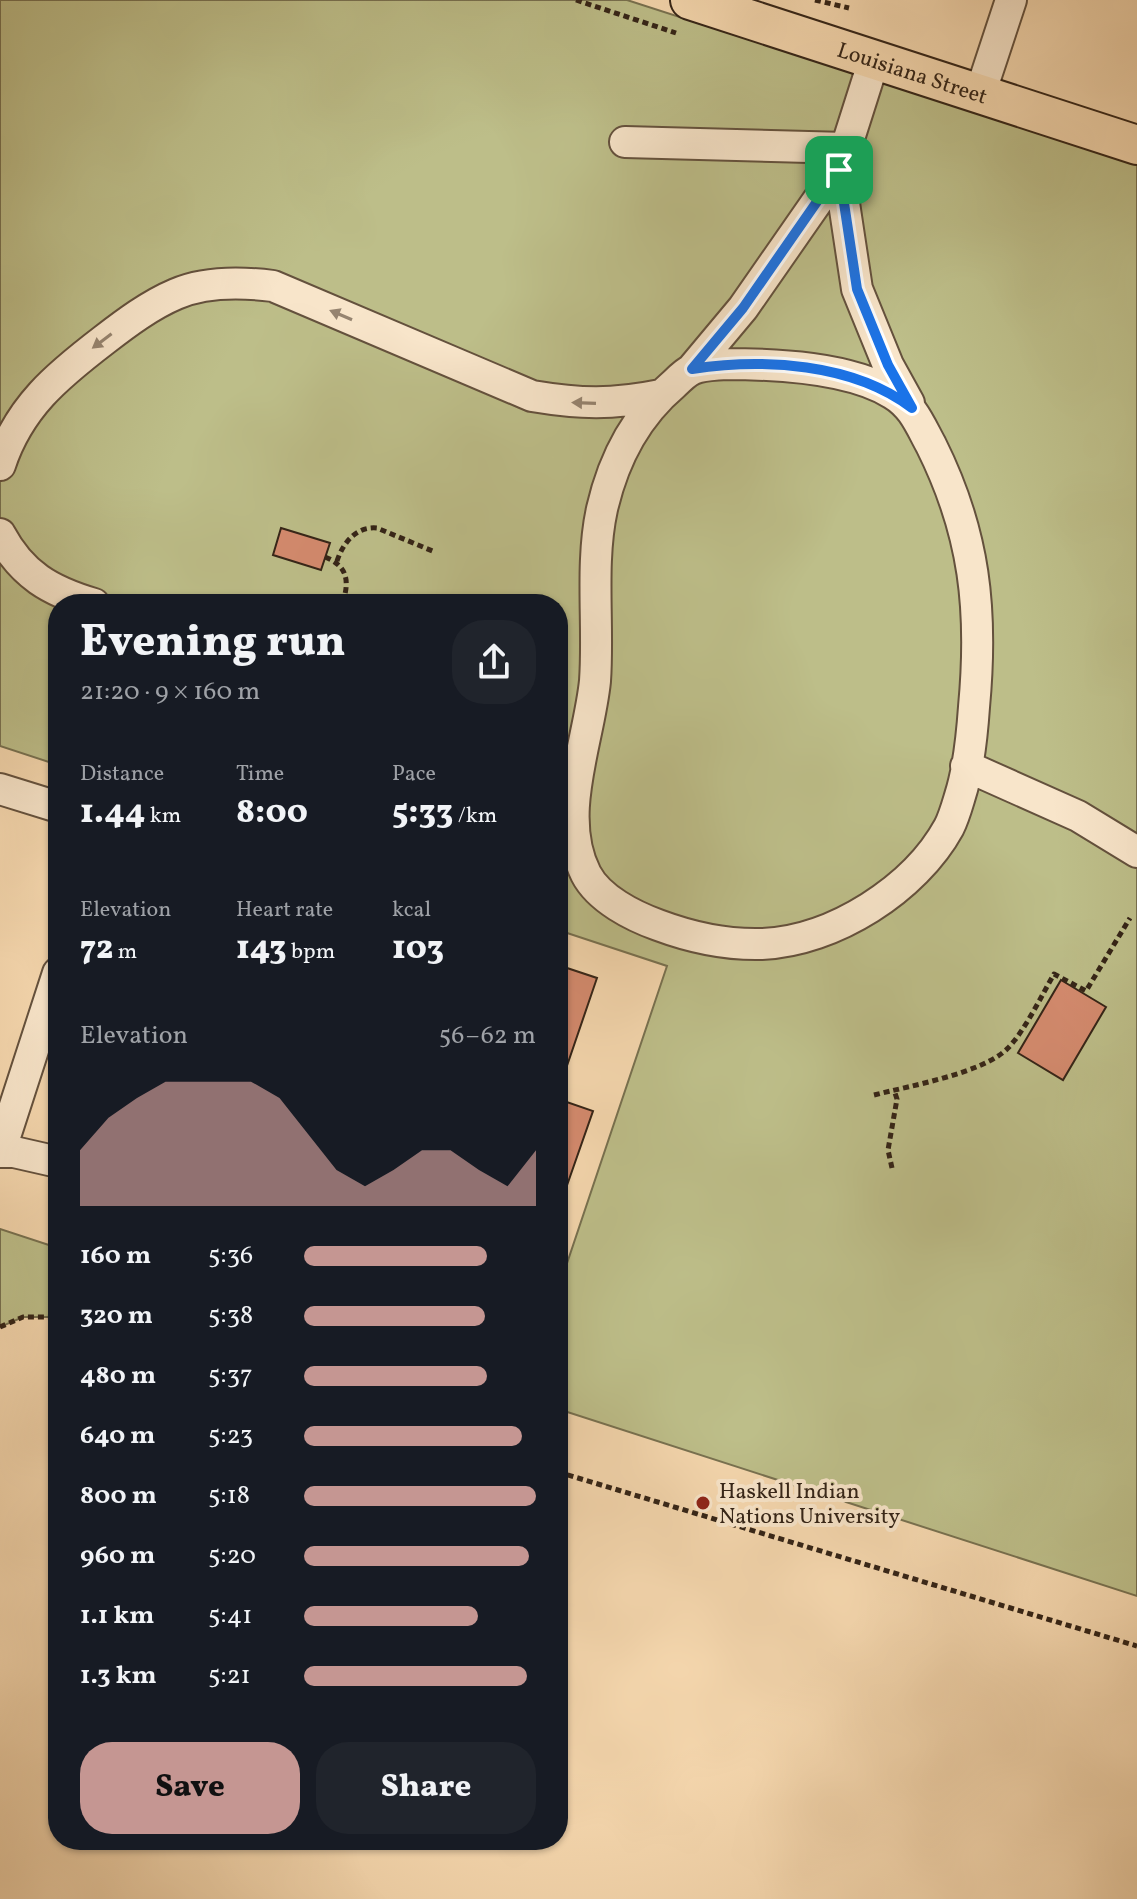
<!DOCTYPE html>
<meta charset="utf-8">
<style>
:root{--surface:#171b24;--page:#20242c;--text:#f1f3f6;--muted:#9ea1a6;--accent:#c59692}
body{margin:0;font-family:Vollkorn,serif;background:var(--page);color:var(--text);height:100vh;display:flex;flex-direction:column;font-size:30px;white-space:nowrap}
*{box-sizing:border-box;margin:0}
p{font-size:26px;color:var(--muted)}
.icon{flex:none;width:44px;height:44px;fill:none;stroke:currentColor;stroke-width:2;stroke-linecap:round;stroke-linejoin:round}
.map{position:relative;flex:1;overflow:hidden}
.details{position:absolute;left:48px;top:594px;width:520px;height:1256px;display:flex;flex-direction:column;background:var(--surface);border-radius:32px;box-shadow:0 2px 6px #0004}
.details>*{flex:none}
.pin{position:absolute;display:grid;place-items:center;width:68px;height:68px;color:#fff;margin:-34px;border-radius:16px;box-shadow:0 4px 12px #0006}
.round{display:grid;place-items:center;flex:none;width:84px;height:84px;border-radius:32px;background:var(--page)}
.overview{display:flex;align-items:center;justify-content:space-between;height:136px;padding:0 32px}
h1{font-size:44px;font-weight:800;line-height:60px}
.figures{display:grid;grid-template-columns:repeat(3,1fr);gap:12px;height:136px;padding:8px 32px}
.figures div{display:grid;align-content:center}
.figures b{font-size:34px;font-weight:800}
.figures small{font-size:22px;font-weight:400}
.figures p{font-size:22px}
.chart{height:224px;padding:16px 32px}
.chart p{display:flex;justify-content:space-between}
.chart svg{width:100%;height:144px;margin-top:8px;fill:var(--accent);opacity:.7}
.button{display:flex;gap:16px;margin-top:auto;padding:16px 32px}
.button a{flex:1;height:92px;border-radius:32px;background:var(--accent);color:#111;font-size:32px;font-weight:800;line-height:92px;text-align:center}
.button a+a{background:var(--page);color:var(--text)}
ul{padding:0 32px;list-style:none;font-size:26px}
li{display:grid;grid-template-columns:128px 96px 1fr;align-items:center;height:60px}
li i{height:20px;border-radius:10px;background:var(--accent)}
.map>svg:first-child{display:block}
.green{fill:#bdbe89;stroke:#787150;stroke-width:2}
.building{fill:#d58b6f;stroke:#342417;stroke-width:2}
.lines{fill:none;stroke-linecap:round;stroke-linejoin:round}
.minor-casing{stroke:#64513d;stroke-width:34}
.major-casing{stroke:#342417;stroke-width:42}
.path{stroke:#342417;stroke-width:5;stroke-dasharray:6 4;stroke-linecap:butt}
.minor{stroke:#f8e5ca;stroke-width:30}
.major{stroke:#f5d7ae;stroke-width:38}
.oneway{fill:#968470}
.route-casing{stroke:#fff;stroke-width:16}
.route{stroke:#1a73e8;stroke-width:10}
.poi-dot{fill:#8f2418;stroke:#f8e5ca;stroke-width:3}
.labels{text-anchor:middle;stroke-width:8;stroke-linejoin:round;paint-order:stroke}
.street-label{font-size:22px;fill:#342417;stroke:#f8e5ca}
.poi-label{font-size:22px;fill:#342417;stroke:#f8e5ca;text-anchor:start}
</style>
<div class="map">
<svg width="1137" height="1899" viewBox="0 0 1137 1899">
<rect width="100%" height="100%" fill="#f5d7ae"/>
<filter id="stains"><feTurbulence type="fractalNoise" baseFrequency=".0025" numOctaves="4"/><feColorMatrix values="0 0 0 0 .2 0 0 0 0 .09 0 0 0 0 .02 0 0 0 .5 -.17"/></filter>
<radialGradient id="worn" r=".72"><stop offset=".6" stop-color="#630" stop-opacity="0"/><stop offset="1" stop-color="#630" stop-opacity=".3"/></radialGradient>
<path class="green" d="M 0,0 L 627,0 L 1137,165 L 1137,1596 L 558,1409 L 558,1290 L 667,966 L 558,930 L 558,604 L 58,604 L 58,765 L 0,746 Z
M 0,1229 L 58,1248 L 58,1317 L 23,1317 L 0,1327 Z"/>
<path class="building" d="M 281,528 L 330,543 L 321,570 L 273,555 Z
M 558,965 L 597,978 L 558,1092 Z
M 1061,980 L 1106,1007 L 1063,1080 L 1018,1053 Z
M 558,1099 L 593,1111 L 558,1211 Z"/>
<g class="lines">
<g class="minor-casing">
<path id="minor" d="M 980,94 L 1011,0
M 625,142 L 846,148
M 839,170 L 857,289 L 888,365 L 909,403
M 725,364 C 775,364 850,367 893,394 C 913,406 920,425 931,445 C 975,533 983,610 974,707 C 972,736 969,768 960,796 C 957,806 954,817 949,827 C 915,889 834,941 762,944 C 727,945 690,937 658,925 C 633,916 599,899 586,874 C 556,815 589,742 595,681 C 599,626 590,563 602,509 C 613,461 636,416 674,384 C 679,379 686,372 693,369 C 702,365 716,365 725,364 Z
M 692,369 L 743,308 L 839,170 L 874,60
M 0,465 C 19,407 57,376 104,340 C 126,323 150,305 176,294 C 206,281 241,282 273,286 L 532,396 C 580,404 612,405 661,395
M 0,534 C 22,575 50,591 94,604
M 966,766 L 1078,816 L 1137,852
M 0,789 L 58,807
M 0,1152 L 58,973
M 0,1152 L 14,1152 L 58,1162"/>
</g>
<g class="major-casing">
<g id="major">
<path id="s1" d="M 690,0 L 1137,145"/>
</g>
</g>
<path class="path" d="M 576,0 L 676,33
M 815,0 L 849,8
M 325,557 C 348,566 350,582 342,604
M 337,561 C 343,543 356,526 377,528 L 435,552
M 874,1095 C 909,1086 984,1073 1008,1048 C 1024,1032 1042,995 1054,974 L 1086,991 L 1130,918
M 892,1168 L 888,1150 L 897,1099 L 894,1090
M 0,1327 L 23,1317 L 58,1317
M 558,1472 L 1137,1646"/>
<use href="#minor" class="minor"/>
<use href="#major" class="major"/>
</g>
<defs><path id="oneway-solid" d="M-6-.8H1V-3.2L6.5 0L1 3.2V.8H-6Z" transform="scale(2)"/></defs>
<g class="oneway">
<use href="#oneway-solid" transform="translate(341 315) rotate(-157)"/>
<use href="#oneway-solid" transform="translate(102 341) rotate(143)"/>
<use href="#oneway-solid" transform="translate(584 403) rotate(-178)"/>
</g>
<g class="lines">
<g class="route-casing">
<path id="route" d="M 839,170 L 857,289 L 888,365 L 912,408 C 853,363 763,358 692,369 L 743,308 Z"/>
</g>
<use href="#route" class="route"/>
</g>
<circle class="poi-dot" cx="703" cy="1503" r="8"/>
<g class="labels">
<g class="street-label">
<text dy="8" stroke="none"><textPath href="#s1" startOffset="234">Louisiana Street</textPath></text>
</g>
<g class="poi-label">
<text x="719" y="1498">Haskell Indian<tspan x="719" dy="25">Nations University</tspan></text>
</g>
</g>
<rect width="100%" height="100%" filter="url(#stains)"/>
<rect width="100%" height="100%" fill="url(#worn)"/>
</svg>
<div class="pin" style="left:839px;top:170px;background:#1e9e55"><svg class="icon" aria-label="arrive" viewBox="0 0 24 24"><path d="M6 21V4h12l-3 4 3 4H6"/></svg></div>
<section class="details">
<div class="overview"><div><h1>Evening run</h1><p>21:20 · 9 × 160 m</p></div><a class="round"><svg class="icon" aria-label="share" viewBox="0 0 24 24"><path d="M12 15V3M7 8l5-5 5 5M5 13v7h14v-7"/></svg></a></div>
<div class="figures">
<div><p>Distance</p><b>1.44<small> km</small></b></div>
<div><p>Time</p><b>8:00</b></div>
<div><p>Pace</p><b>5:33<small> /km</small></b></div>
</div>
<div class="figures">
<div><p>Elevation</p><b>72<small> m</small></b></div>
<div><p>Heart rate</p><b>143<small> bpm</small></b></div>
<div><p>kcal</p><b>103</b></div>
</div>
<div class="chart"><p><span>Elevation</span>56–62 m</p>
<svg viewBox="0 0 160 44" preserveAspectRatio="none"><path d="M0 44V27L10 17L20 11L30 6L40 6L50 6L60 6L70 11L80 22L90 33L100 38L110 33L120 27L130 27L140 33L150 38L160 27V44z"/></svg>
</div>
<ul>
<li><b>160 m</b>5:36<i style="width:79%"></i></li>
<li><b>320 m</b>5:38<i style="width:78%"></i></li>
<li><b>480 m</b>5:37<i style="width:79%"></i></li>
<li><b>640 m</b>5:23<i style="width:94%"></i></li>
<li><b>800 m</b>5:18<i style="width:100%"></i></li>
<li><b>960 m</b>5:20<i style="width:97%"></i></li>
<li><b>1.1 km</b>5:41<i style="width:75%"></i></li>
<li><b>1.3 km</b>5:21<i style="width:96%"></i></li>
</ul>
<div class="button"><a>Save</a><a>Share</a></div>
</section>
</div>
